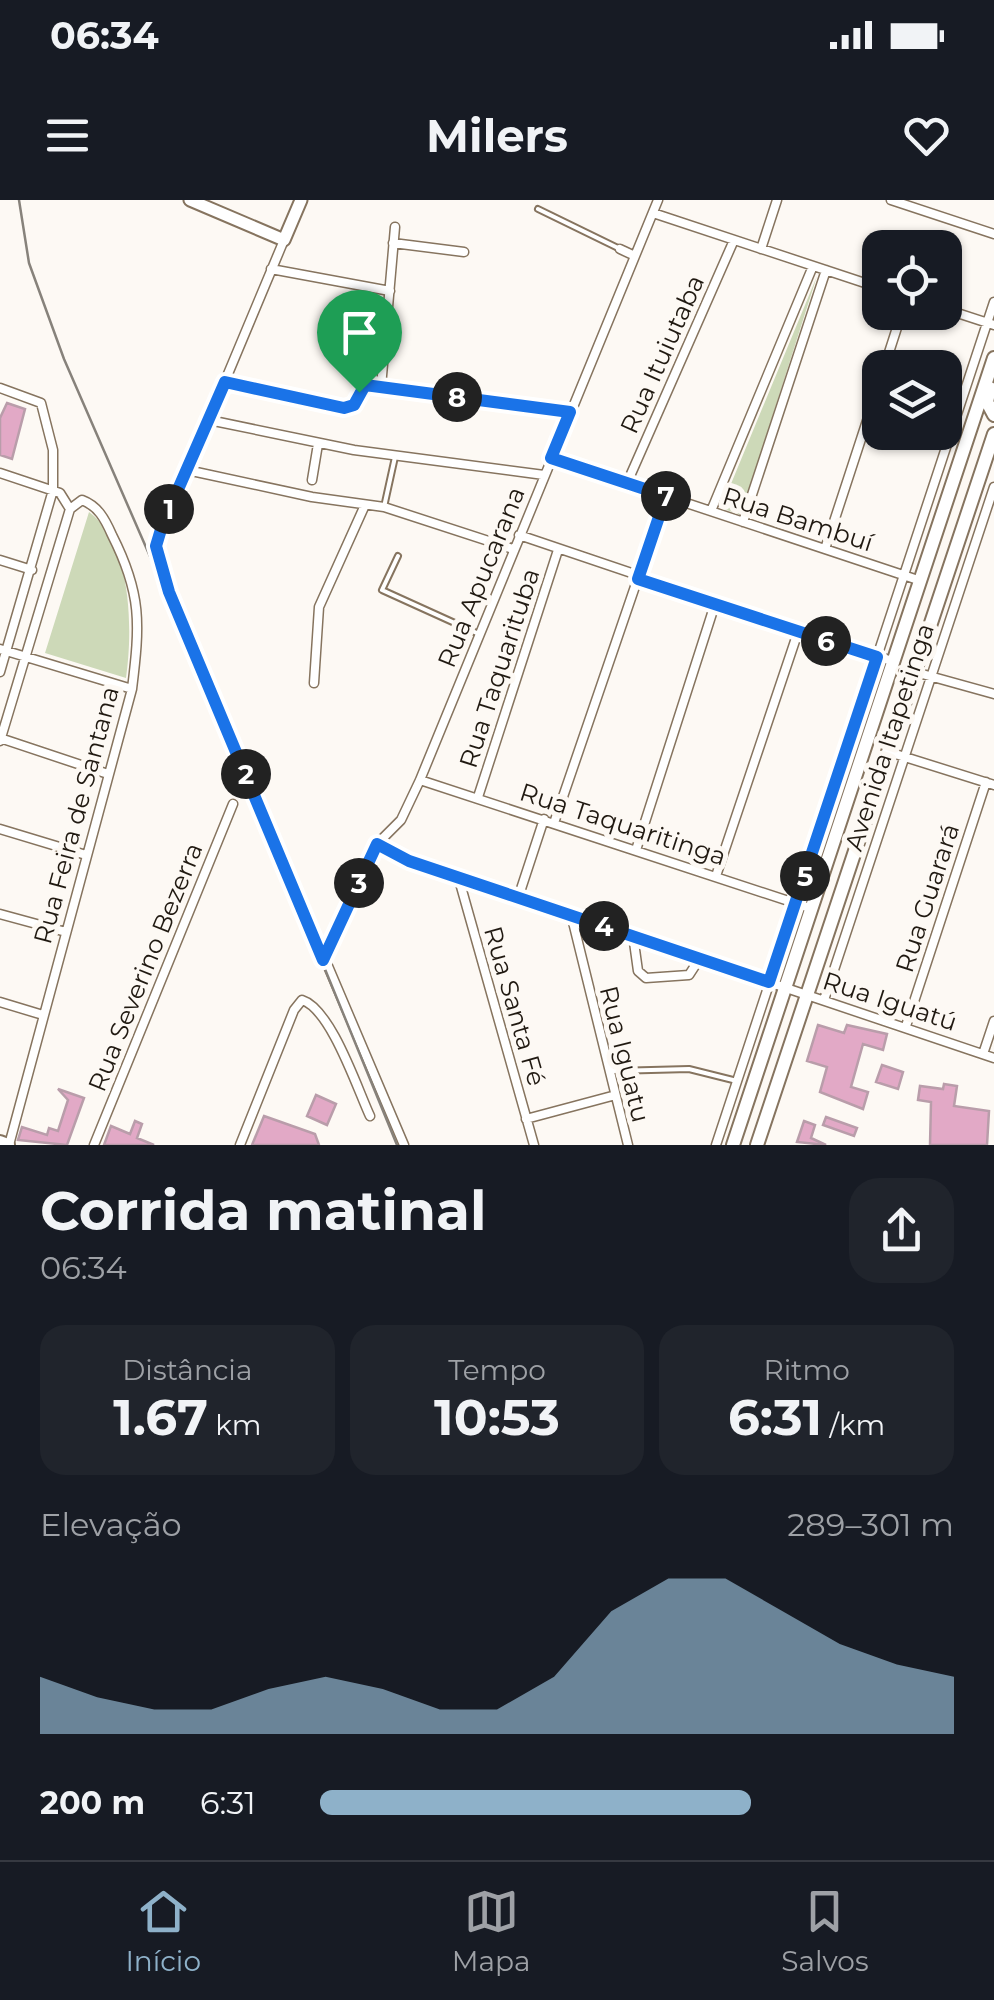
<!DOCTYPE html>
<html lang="pt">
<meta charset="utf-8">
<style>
:root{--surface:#171b24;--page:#20242c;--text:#f1f3f6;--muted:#9ea1a6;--line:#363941;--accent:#8eb1c9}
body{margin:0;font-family:Montserrat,sans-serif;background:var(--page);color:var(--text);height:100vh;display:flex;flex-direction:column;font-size:38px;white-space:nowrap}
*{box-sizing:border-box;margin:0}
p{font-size:32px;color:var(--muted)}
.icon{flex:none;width:55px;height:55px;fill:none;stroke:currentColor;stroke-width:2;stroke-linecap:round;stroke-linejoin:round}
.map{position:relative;height:945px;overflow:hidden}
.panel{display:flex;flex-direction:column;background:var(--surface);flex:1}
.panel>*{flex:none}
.buttons{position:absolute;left:862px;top:30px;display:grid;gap:20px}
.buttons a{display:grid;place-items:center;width:100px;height:100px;border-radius:20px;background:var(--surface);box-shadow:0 2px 8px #0004;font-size:50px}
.pin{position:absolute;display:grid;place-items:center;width:85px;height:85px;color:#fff;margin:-102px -42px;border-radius:50% 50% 50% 0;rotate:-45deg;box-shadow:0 0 10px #0007}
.pin .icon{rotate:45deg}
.km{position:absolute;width:50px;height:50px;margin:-25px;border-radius:50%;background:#222;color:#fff;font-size:28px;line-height:50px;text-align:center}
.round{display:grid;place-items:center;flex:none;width:105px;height:105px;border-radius:30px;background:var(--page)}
.head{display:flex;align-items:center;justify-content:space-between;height:170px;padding:0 40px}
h1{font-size:55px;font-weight:700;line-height:75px}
.metrics{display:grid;grid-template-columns:repeat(3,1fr);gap:15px;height:170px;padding:10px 40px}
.metrics div{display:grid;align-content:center;border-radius:25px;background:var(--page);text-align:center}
.metrics b{font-size:50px;font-weight:700}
.metrics small{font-size:28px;font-weight:400}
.metrics p{font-size:28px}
.chart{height:280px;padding:20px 40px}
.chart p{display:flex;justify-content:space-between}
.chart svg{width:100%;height:180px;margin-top:10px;fill:var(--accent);opacity:.7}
ul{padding:0 40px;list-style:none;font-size:32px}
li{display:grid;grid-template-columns:160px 120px 1fr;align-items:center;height:75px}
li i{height:25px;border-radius:12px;background:var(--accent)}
.status{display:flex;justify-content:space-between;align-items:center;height:70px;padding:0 50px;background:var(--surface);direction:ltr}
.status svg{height:28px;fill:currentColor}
header{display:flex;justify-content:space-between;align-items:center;height:130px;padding:0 40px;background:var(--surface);font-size:45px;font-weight:700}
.tabs{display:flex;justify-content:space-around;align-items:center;height:140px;border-top:2px solid var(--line);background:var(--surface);font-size:28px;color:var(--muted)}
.tabs a{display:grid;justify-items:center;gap:5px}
.tabs .on{color:var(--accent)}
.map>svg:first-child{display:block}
.green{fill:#cdd9b8}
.building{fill:#e2a9c6;stroke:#b99daa;stroke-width:2.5}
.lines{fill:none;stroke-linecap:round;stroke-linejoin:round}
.lane-casing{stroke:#86745f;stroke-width:8}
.street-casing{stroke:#86745f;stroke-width:11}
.secondary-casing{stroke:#86745f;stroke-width:15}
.primary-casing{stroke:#86745f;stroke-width:16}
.lane{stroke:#fff;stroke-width:4}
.street{stroke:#fff;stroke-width:8}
.secondary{stroke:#fff;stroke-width:11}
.primary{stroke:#fff;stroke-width:12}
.tram{stroke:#87827b;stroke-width:2.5}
.route-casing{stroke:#fff;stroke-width:20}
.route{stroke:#1a73e8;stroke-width:12}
.labels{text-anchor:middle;stroke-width:10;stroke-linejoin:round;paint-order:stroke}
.street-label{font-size:25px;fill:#201911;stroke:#fdf9f4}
</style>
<div class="status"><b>06:34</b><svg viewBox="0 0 49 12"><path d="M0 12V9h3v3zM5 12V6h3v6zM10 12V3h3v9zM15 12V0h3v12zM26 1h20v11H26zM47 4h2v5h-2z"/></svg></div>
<header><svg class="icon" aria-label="menu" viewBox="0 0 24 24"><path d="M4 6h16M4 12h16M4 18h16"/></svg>Milers<svg class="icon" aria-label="heart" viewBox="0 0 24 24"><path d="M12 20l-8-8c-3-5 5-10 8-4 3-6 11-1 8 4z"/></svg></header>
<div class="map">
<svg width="994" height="945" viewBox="0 0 994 945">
<rect width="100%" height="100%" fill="#fdf9f4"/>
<path class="green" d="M 817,76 L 741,315 L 721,308 Z
M 89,312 C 132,343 133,430 126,478 L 45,453 Z"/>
<path class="building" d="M 7,203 L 25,209 L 12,259 L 0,255 L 0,218 Z
M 818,825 L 844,833 L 847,825 L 887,834 L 883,850 L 863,844 L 851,887 L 868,892 L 863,909 L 820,892 L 827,867 L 807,861 Z
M 882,865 L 903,872 L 898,889 L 876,882 Z
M 944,884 L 957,886 L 954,906 L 989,911 L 987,945 L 930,945 L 931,902 L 918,900 L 920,886 L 943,889 Z
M 58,889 L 84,898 L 67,945 L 18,940 L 22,927 L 47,935 L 49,928 L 58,931 L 68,900 Z
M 316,895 L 336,904 L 327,925 L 307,916 Z
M 264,916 L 315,934 L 319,945 L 252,945 Z
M 826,917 L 857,928 L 854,936 L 823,925 Z
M 135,921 L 142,924 L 137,938 L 154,945 L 104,945 L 111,926 L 130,934 Z
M 804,921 L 815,925 L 811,938 L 826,945 L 797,942 Z"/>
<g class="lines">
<g class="lane-casing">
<path id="lane" d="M 538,9 L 618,48
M 384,307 L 395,257
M 398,356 L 382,390 L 479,434
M 613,871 L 689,869 L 737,881"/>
</g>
<g class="street-casing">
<path id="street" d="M 891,0 L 994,34
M 653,13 L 880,88
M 284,40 L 156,346 L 169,392 L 404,945
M 393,43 L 464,52
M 620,49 L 635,56
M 761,49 L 777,0
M 271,69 L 390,91
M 945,109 L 994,125
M 884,168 L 902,112
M 225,182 L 344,208 L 354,205 L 365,185 L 570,212
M 381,187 L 395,27
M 0,188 L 41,203 L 53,250 L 53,290 L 0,472
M 209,220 L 354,250 L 544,275
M 551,258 L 918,380
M 187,270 L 312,297 L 384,307 L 513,349
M 0,273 L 60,293 L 70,309
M 312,280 L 318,244
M 627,283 L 734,40
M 711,311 L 813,66
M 743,322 L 826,70
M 519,335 L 892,461
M 825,349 L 880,181
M 0,360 L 32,370
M 0,449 L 132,489
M 915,472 L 994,494
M 314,483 L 319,407 L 365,305
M 0,538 L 108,574
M 0,541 L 70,309
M 889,552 L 994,585
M 420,580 L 813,709
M 478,597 L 558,350
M 554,623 L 666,296
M 0,629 L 86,655
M 377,644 L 409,661 L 994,858
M 636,650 L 715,404
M 458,676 L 534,945
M 716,676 L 798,432
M 519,695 L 544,619
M 0,714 L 66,732
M 571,714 L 628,945
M 633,735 L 638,771 L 646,778 L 689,775 L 700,758
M 323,760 L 377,644 L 401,620 L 420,580 L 658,0
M 824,800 L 994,287
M 0,802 L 43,815
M 906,826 L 986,582
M 983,854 L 994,821
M 526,919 L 612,896
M 9,945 L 132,489 C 140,424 142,394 112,335 C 105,319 98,306 82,300 L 70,309
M 94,945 L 233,604
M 240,945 L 294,810 L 302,800 C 331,809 357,888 370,916
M 716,945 L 994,102"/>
</g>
<g class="secondary-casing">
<path id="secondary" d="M 190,0 L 284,40 L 301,0"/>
</g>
<g class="primary-casing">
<path id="primary" d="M 990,188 L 987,202 L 994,215
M 0,942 L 8,945
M 733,945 L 994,158
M 757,945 L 994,234"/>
</g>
<use href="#lane" class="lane"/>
<use href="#street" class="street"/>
<use href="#secondary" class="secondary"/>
<use href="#primary" class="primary"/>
<path class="tram" d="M 19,0 L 29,63 L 64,159 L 250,586 L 397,945"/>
</g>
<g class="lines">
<g class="route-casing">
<path id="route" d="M 225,182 L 344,208 L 354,205 L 365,185 L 570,212 L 551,258 L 666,296 L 638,379 L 877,457 L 769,782 L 409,661 L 377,644 L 323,760 L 169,392 L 156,346 L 162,326 Z"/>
</g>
<use href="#route" class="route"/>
</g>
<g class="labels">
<g class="street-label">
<text transform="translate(662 154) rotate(-66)" y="9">Rua Ituiutaba</text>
<text transform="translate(798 319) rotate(18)" y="9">Rua Bambuí</text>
<text transform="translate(481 377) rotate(-68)" y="9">Rua Apucarana</text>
<text transform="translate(499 468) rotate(-72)" y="9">Rua Taquarituba</text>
<text transform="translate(889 537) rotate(-72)" y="9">Avenida Itapetinga</text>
<text transform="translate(76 615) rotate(-75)" y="9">Rua Feira de Santana</text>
<text transform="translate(623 624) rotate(18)" y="9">Rua Taquaritinga</text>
<text transform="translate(927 698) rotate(-72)" y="9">Rua Guarará</text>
<text transform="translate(145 767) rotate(-68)" y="9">Rua Severino Bezerra</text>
<text transform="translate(890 801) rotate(18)" y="9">Rua Iguatú</text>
<text transform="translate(515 806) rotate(74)" y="9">Rua Santa Fé</text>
<text transform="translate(625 854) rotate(76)" y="9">Rua Iguatu</text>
</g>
</g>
</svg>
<div class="buttons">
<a><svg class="icon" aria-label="locate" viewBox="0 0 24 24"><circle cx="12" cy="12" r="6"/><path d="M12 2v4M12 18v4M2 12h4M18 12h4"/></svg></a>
<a><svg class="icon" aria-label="layers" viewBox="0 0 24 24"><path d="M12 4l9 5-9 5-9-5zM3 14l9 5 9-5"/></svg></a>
</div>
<div class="pin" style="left:359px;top:192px;background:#1e9e55"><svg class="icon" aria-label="arrive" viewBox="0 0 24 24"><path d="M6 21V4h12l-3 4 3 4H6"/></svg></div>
<b class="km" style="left:169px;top:309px">1</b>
<b class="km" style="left:246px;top:574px">2</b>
<b class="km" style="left:359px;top:683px">3</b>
<b class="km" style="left:604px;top:726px">4</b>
<b class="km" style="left:805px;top:676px">5</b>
<b class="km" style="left:826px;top:441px">6</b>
<b class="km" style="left:666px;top:296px">7</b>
<b class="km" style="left:457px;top:197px">8</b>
</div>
<section class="panel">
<div class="head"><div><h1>Corrida matinal</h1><p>06:34</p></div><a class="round"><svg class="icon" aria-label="share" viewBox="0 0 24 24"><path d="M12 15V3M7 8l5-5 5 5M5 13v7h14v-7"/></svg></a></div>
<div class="metrics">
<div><p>Distância</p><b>1.67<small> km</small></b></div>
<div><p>Tempo</p><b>10:53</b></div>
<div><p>Ritmo</p><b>6:31<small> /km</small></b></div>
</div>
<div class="chart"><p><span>Elevação</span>289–301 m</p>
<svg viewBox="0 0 160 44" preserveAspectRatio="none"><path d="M0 44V30L10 35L20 38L30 38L40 33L50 30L60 33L70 38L80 38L90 30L100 14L110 6L120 6L130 14L140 22L150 27L160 30V44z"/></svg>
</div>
<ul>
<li><b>200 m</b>6:31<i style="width:68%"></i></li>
</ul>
</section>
<nav class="tabs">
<a class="on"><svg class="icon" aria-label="home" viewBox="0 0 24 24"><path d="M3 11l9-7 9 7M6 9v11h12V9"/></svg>Início</a>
<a><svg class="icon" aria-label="map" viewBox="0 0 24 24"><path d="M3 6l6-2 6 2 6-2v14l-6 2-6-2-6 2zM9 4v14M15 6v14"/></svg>Mapa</a>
<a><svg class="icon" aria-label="saved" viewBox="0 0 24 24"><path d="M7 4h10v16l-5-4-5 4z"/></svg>Salvos</a>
</nav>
